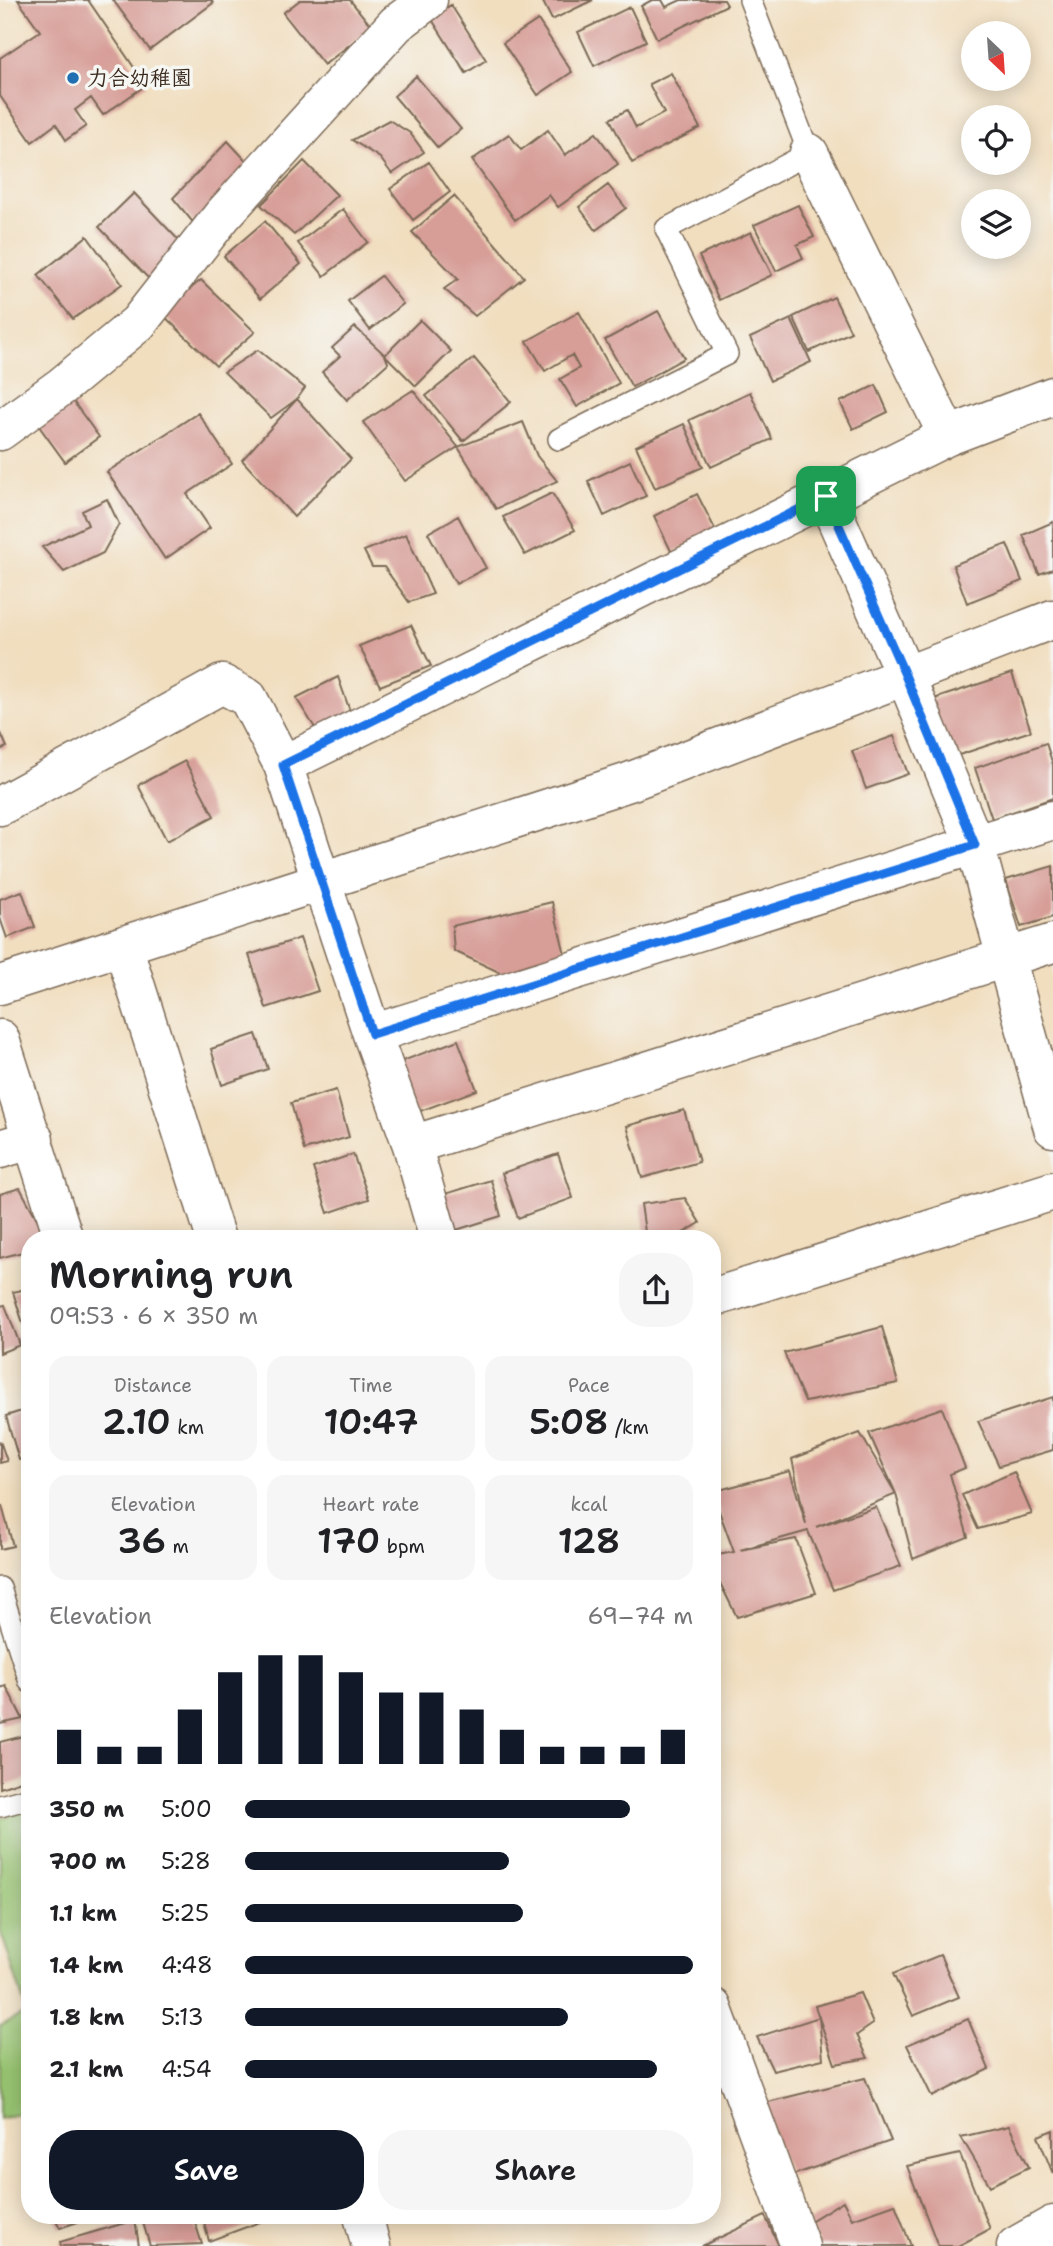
<!DOCTYPE html>
<meta charset="utf-8">
<style>
:root{--surface:#fff;--page:#f6f6f6;--text:#202124;--muted:#757577;--accent:#111827}
body{margin:0;font-family:"Shantell Sans","Klee One",sans-serif;background:var(--page);color:var(--text);height:100vh;display:flex;flex-direction:column;font-size:26px;white-space:nowrap}
*{box-sizing:border-box;margin:0}
p{font-size:23px;color:var(--muted)}
.icon{flex:none;width:38px;height:38px;fill:none;stroke:currentColor;stroke-width:2;stroke-linecap:round;stroke-linejoin:round}
.map{position:relative;flex:1;overflow:hidden}
.drawer{position:absolute;left:21px;top:1230px;width:700px;height:994px;display:flex;flex-direction:column;background:var(--surface);border-radius:28px;box-shadow:0 4px 18px #0003}
.drawer>*{flex:none}
.needle{width:46px;rotate:155deg}
.buttons{position:absolute;left:961px;top:21px;display:grid;gap:14px}
.buttons a{display:grid;place-items:center;width:70px;height:70px;border-radius:50%;background:var(--surface);box-shadow:0 4px 18px #0003;font-size:35px}
.pin{position:absolute;display:grid;place-items:center;width:60px;height:60px;color:#fff;margin:-30px;border-radius:14px;box-shadow:0 4px 10px #0006}
.round{display:grid;place-items:center;flex:none;width:74px;height:74px;border-radius:28px;background:var(--page)}
.head{display:flex;align-items:center;justify-content:space-between;height:119px;padding:0 28px}
h1{font-size:38px;font-weight:600;line-height:52px}
.stats{display:grid;grid-template-columns:repeat(3,1fr);gap:10px;height:119px;padding:7px 28px}
.stats div{display:grid;align-content:center;border-radius:18px;background:var(--page);text-align:center}
.stats b{font-size:35px;font-weight:600}
.stats small{font-size:19px;font-weight:400}
.stats p{font-size:19px}
.chart{height:196px;padding:14px 28px}
.chart p{display:flex;justify-content:space-between}
.chart svg{width:100%;height:126px;margin-top:7px;stroke:var(--accent);stroke-width:6}
.primary-button{display:flex;gap:14px;margin-top:auto;padding:14px 28px}
.primary-button a{flex:1;height:80px;border-radius:28px;background:var(--accent);color:#fff;font-size:28px;font-weight:600;line-height:80px;text-align:center}
.primary-button a+a{background:var(--page);color:var(--text)}
ul{padding:0 28px;list-style:none;font-size:23px}
li{display:grid;grid-template-columns:112px 84px 1fr;align-items:center;height:52px}
li i{height:18px;border-radius:9px;background:var(--accent)}
.map>svg:first-child{display:block}
.green{fill:#96c26f;stroke:#687646;stroke-width:2}
.building{fill:#d79d97}
.lines{fill:none;stroke-linecap:round;stroke-linejoin:round}
.lane-casing{stroke:#7b6956;stroke-width:24}
.street-casing{stroke:#7b6956;stroke-width:41}
.lane{stroke:#fff;stroke-width:21}
.street{stroke:#fff;stroke-width:38}
.route-casing{stroke:#fff;stroke-width:14}
.route{stroke:#1a73e8;stroke-width:9}
.poi-dot{fill:#1f6fb2;stroke:#f6f6f2;stroke-width:2.5}
.labels{text-anchor:middle;stroke-width:7;stroke-linejoin:round;paint-order:stroke}
.poi-label{font-size:21px;font-weight:bold;fill:#3b2a1e;stroke:#f6f6f2;text-anchor:start}
</style>
<div class="map">
<svg width="1053" height="2246" viewBox="0 0 1053 2246">
<rect width="100%" height="100%" fill="#f6f6f2"/>
<filter id="ink" filterUnits="userSpaceOnUse"><feTurbulence type="fractalNoise" baseFrequency=".0143" numOctaves="2"/><feDisplacementMap in="SourceGraphic" scale="14" xChannelSelector="R" yChannelSelector="G"/><feConvolveMatrix kernelMatrix="1 2 1 2 8 2 1 2 1" color-interpolation-filters="sRGB"/></filter>
<filter id="wash" filterUnits="userSpaceOnUse"><feTurbulence type="fractalNoise" baseFrequency=".00686" numOctaves="4" result="noise"/><feDisplacementMap in="SourceGraphic" scale="28" xChannelSelector="R" yChannelSelector="G"/><feGaussianBlur stdDeviation="1.57" result="paint"/><feColorMatrix in="noise" values="0 0 0 0 0 0 0 0 0 0 0 0 0 0 0 0 0 1.4 0 .05"/><feComposite in="paint" operator="in"/></filter>
<g filter="url(#wash)">
<rect width="100%" height="100%" fill="#f1debf"/>
<path class="green" d="M 30,1809 L 30,2110 L 0,2119 L 0,2026 L 27,2012 L 0,1929 L 0,1818 Z"/>
<g id="blocks">
<path class="building" d="M 18,0 L 88,0 L 146,85 L 103,115 L 91,98 L 75,110 L 86,126 L 66,140 L 56,124 L 32,142 L 0,96 L 0,58 L 40,31 Z
M 113,0 L 211,0 L 213,3 L 150,50 Z
M 300,0 L 350,0 L 372,27 L 324,65 L 283,13 Z
M 542,0 L 593,0 L 552,20 Z
M 652,0 L 662,0 L 666,7 L 681,0 L 724,0 L 727,5 L 657,39 L 641,6 Z
M 451,5 L 486,60 L 466,73 L 431,18 Z
M 630,7 L 646,41 L 594,66 L 578,32 Z
M 538,20 L 572,72 L 538,95 L 503,43 Z
M 671,73 L 700,128 L 632,163 L 610,119 L 627,110 L 636,128 L 664,113 L 649,84 Z
M 416,76 L 461,129 L 438,148 L 394,96 Z
M 389,120 L 410,133 L 424,152 L 392,174 L 380,158 L 352,140 Z
M 548,130 L 565,155 L 596,133 L 618,164 L 558,207 L 549,195 L 515,220 L 472,160 L 509,134 L 521,150 Z
M 228,141 L 253,168 L 200,231 L 173,198 Z
M 304,161 L 337,195 L 294,235 L 261,205 Z
M 429,162 L 450,192 L 413,220 L 390,189 Z
M 608,185 L 626,208 L 596,230 L 579,207 Z
M 134,193 L 185,247 L 150,280 L 99,227 Z
M 454,196 L 524,277 L 475,316 L 444,289 L 458,279 L 412,232 Z
M 798,205 L 814,237 L 797,245 L 803,258 L 776,271 L 754,225 Z
M 343,209 L 368,242 L 324,276 L 298,243 Z
M 265,221 L 301,264 L 260,299 L 224,256 Z
M 751,232 L 772,275 L 719,300 L 699,256 Z
M 87,236 L 122,284 L 73,319 L 38,275 Z
M 381,276 L 403,304 L 370,330 L 348,301 Z
M 201,280 L 255,332 L 216,366 L 161,313 Z
M 834,297 L 851,332 L 809,352 L 793,317 Z
M 658,311 L 684,358 L 632,387 L 605,340 Z
M 579,312 L 619,383 L 577,407 L 560,379 L 579,368 L 572,355 L 545,371 L 527,341 Z
M 791,319 L 811,362 L 770,381 L 750,338 Z
M 420,320 L 451,351 L 416,386 L 385,355 Z
M 355,327 L 385,355 L 388,363 L 347,400 L 322,372 L 340,356 L 332,348 Z
M 258,350 L 305,388 L 297,399 L 351,459 L 294,517 L 242,460 L 297,399 L 271,418 L 224,372 Z
M 474,358 L 511,402 L 463,441 L 426,396 Z
M 876,385 L 888,412 L 853,429 L 840,402 Z
M 62,386 L 99,437 L 65,462 L 28,411 Z
M 413,390 L 458,447 L 405,481 L 363,422 Z
M 750,392 L 772,439 L 711,467 L 689,420 Z
M 198,413 L 232,464 L 187,494 L 210,528 L 165,559 L 107,472 Z
M 523,422 L 537,456 L 557,481 L 496,509 L 458,447 Z
M 684,424 L 703,467 L 655,488 L 636,446 Z
M 630,461 L 646,496 L 604,516 L 588,481 Z
M 552,493 L 575,530 L 525,555 L 503,517 Z
M 697,494 L 716,531 L 672,553 L 654,516 Z
M 107,499 L 119,524 L 103,553 L 64,572 L 42,547 L 88,525 L 82,511 Z
M 458,516 L 486,568 L 456,584 L 428,533 Z
M 1053,522 L 1053,569 L 1039,574 L 1023,535 Z
M 406,534 L 433,594 L 409,602 L 384,567 L 372,567 L 364,551 Z
M 1007,544 L 1022,581 L 967,603 L 953,565 Z
M 411,625 L 431,666 L 380,686 L 359,646 Z
M 1012,673 L 1031,731 L 950,758 L 931,700 Z
M 338,677 L 351,714 L 317,731 L 296,698 Z
M 0,731 L 7,747 L 0,750 Z
M 894,736 L 908,774 L 866,789 L 852,751 Z
M 1046,743 L 1053,765 L 1053,798 L 992,819 L 975,768 Z
M 185,761 L 214,816 L 167,841 L 138,785 Z
M 1053,866 L 1053,917 L 1021,927 L 1006,880 Z
M 22,891 L 35,927 L 7,938 L 0,918 L 0,899 Z
M 552,902 L 566,958 L 503,974 L 454,951 L 452,926 Z
M 300,938 L 318,991 L 266,1008 L 249,955 Z
M 256,1034 L 268,1069 L 222,1085 L 211,1049 Z
M 458,1040 L 477,1090 L 415,1113 L 397,1063 Z
M 336,1090 L 349,1137 L 304,1150 L 291,1103 Z
M 684,1110 L 699,1162 L 642,1178 L 627,1126 Z
M 353,1154 L 369,1199 L 328,1213 L 313,1168 Z
M 558,1154 L 573,1198 L 518,1218 L 502,1173 Z
M 491,1180 L 501,1216 L 453,1231 L 442,1195 Z
M 20,1188 L 48,1239 L 30,1239 L 30,1250 L 0,1258 L 0,1194 Z
M 685,1198 L 700,1223 L 673,1239 L 646,1239 L 641,1204 Z
M 384,1232 L 386,1239 L 356,1239 L 356,1238 Z
M 30,1288 L 30,1342 L 29,1342 L 13,1292 Z
M 5,1305 L 20,1345 L 0,1353 L 0,1306 Z
M 882,1327 L 898,1383 L 805,1402 L 784,1353 Z
M 1053,1397 L 1053,1450 L 999,1466 L 978,1421 Z
M 25,1400 L 30,1400 L 30,1457 L 19,1460 L 6,1416 L 28,1409 Z
M 942,1408 L 965,1468 L 950,1474 L 968,1537 L 913,1559 L 896,1494 L 816,1527 L 876,1507 L 901,1566 L 833,1590 L 808,1531 L 740,1550 L 796,1539 L 816,1593 L 737,1617 L 712,1567 L 712,1556 L 734,1552 L 712,1492 L 790,1471 L 806,1524 L 792,1459 L 860,1433 L 896,1494 L 869,1433 Z
M 0,1441 L 7,1461 L 0,1463 Z
M 1014,1472 L 1032,1514 L 978,1529 L 962,1495 Z
M 0,1506 L 2,1506 L 13,1546 L 0,1549 Z
M 6,1686 L 23,1719 L 0,1724 L 0,1688 Z
M 27,1735 L 30,1778 L 0,1788 L 0,1742 Z
M 940,1955 L 959,1997 L 913,2016 L 893,1974 Z
M 860,1993 L 873,2024 L 857,2035 L 868,2058 L 835,2064 L 815,2006 Z
M 819,2017 L 823,2059 L 773,2071 L 757,2037 Z
M 968,2019 L 989,2069 L 932,2097 L 907,2045 Z
M 865,2078 L 891,2141 L 790,2176 L 760,2104 Z
M 1009,2126 L 1029,2167 L 990,2186 L 961,2137 Z
M 1053,2130 L 1053,2174 L 1038,2136 Z
M 960,2154 L 990,2229 L 958,2246 L 938,2246 L 907,2166 Z
M 843,2201 L 852,2219 L 895,2204 L 911,2246 L 819,2246 L 809,2222 Z
M 54,2216 L 95,2216 L 60,2228 Z
M 141,2216 L 193,2216 L 202,2244 L 150,2246 Z
M 202,2216 L 258,2216 L 260,2222 L 209,2241 Z
M 765,2216 L 779,2246 L 702,2246 Z
M 135,2220 L 139,2246 L 61,2246 L 60,2242 Z"/>
</g>
</g>
<g filter="url(#ink)">
<use href="#blocks" fill-opacity="0" stroke="#7b6956" stroke-width="2"/>
<g class="lines">
<g class="lane-casing">
<path id="lane" d="M 559,439 L 727,354 L 666,229 L 809,153 L 750,0
M 0,1588 L 30,1682
M 0,1806 L 30,1798"/>
</g>
<g class="street-casing">
<path id="street" d="M 809,153 L 948,436
M 0,431 L 62,386 L 138,323 L 222,216 L 396,24 L 428,0
M 826,496 L 905,675 L 975,845 L 1053,1128
M 283,765 L 948,436 L 1053,396
M 0,806 L 222,684 L 248,698 L 283,765 L 372,1034 L 412,1145 L 439,1239
M 123,946 L 216,1239
M 0,985 L 629,782 L 1053,619
M 372,1034 L 1053,820
M 0,1039 L 64,1239
M 412,1145 L 1053,943
M 0,1149 L 34,1139
M 712,1298 L 1053,1191
M 712,2007 L 800,2246
M 363,2216 L 371,2246
M 1016,2246 L 1053,2225"/>
</g>
<use href="#lane" class="lane"/>
<use href="#street" class="street"/>
</g>
</g>
<g class="lines" filter="url(#ink)">
<g class="route-casing">
<path id="route" d="M 826,496 L 905,675 L 975,845 L 372,1034 L 283,765 Z"/>
</g>
<use href="#route" class="route"/>
</g>
<circle class="poi-dot" cx="73" cy="78" r="7"/>
<g class="labels">
<g class="poi-label">
<text x="87" y="85">力合幼稚園</text>
</g>
</g>
</svg>
<div class="buttons">
<a><svg class="needle" viewBox="-14 -14 28 28"><path d="M0-13l5 13h-10z" fill="#e53935"/><path d="M0 13l5-13h-10z" fill="#757577"/></svg></a>
<a><svg class="icon" aria-label="locate" viewBox="0 0 24 24"><circle cx="12" cy="12" r="6"/><path d="M12 2v4M12 18v4M2 12h4M18 12h4"/></svg></a>
<a><svg class="icon" aria-label="layers" viewBox="0 0 24 24"><path d="M12 4l9 5-9 5-9-5zM3 14l9 5 9-5"/></svg></a>
</div>
<div class="pin" style="left:826px;top:496px;background:#1e9e55"><svg class="icon" aria-label="arrive" viewBox="0 0 24 24"><path d="M6 21V4h12l-3 4 3 4H6"/></svg></div>
<section class="drawer">
<div class="head"><div><h1>Morning run</h1><p>09:53 · 6 × 350 m</p></div><a class="round"><svg class="icon" aria-label="share" viewBox="0 0 24 24"><path d="M12 15V3M7 8l5-5 5 5M5 13v7h14v-7"/></svg></a></div>
<div class="stats">
<div><p>Distance</p><b>2.10<small> km</small></b></div>
<div><p>Time</p><b>10:47</b></div>
<div><p>Pace</p><b>5:08<small> /km</small></b></div>
</div>
<div class="stats">
<div><p>Elevation</p><b>36<small> m</small></b></div>
<div><p>Heart rate</p><b>170<small> bpm</small></b></div>
<div><p>kcal</p><b>128</b></div>
</div>
<div class="chart"><p><span>Elevation</span>69–74 m</p>
<svg viewBox="0 0 160 44" preserveAspectRatio="none"><path d="M5 44V32M15 44V38M25 44V38M35 44V25M45 44V12M55 44V6M65 44V6M75 44V12M85 44V19M95 44V19M105 44V25M115 44V32M125 44V38M135 44V38M145 44V38M155 44V32"/></svg>
</div>
<ul>
<li><b>350 m</b>5:00<i style="width:86%"></i></li>
<li><b>700 m</b>5:28<i style="width:59%"></i></li>
<li><b>1.1 km</b>5:25<i style="width:62%"></i></li>
<li><b>1.4 km</b>4:48<i style="width:100%"></i></li>
<li><b>1.8 km</b>5:13<i style="width:72%"></i></li>
<li><b>2.1 km</b>4:54<i style="width:92%"></i></li>
</ul>
<div class="primary-button"><a>Save</a><a>Share</a></div>
</section>
</div>
